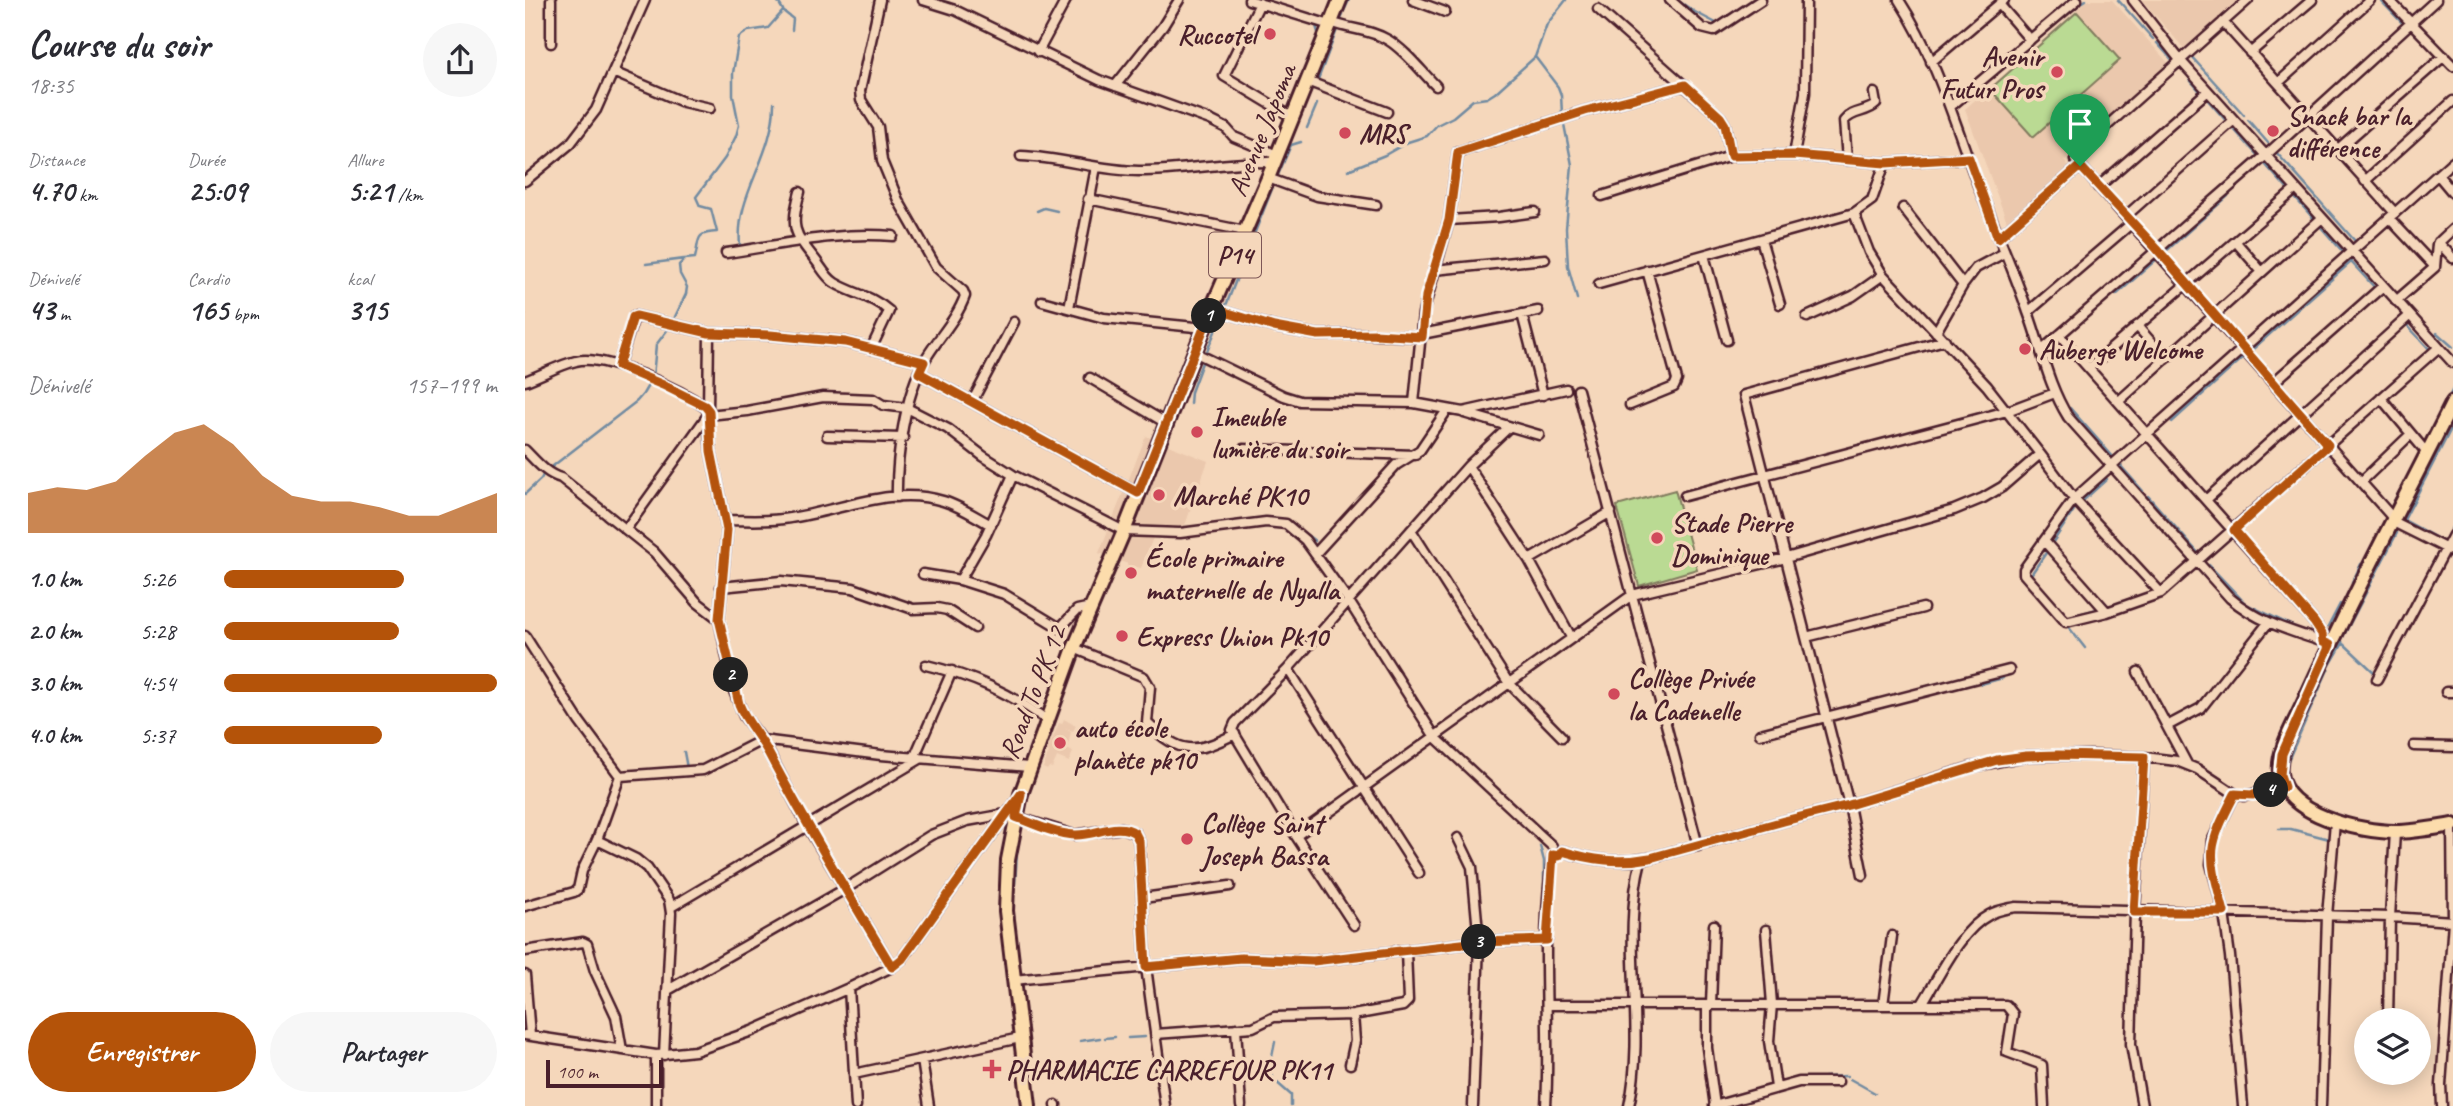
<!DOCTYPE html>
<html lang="fr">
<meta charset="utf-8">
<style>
:root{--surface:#fff;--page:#f7f7f7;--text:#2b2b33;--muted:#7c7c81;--accent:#b45309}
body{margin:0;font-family:Caveat,sans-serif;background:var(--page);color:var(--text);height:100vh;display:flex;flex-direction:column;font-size:26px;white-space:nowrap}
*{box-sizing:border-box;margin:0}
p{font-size:23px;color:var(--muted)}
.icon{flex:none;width:38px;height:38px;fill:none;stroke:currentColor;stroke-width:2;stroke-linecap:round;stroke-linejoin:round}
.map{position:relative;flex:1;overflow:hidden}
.details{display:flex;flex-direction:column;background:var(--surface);width:525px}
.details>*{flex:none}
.controls{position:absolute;left:1829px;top:1008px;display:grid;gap:14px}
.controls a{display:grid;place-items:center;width:77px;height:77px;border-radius:50%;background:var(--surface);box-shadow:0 4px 18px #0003;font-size:35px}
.scale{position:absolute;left:21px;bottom:18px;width:117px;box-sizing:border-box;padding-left:7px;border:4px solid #4a1f2b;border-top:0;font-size:19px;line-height:24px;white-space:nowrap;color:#4a1f2b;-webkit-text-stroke:5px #f5d7bb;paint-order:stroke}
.pin{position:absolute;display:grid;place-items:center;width:60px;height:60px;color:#fff;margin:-72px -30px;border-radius:50% 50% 50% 0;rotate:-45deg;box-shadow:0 0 7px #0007}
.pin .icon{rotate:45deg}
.km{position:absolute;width:35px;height:35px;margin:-18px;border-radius:50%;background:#222;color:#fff;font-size:19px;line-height:35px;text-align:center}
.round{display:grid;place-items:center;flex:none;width:74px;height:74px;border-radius:37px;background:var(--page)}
.headline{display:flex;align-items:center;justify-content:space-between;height:119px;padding:0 28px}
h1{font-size:38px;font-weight:600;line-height:52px}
.figures{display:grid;grid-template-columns:repeat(3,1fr);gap:10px;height:119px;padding:7px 28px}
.figures div{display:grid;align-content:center}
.figures b{font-size:30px;font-weight:600}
.figures small{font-size:19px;font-weight:400}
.figures p{font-size:19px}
.chart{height:196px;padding:14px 28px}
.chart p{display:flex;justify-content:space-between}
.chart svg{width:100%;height:126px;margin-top:7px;fill:var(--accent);opacity:.7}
.button{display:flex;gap:14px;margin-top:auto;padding:14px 28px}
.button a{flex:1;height:80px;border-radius:42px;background:var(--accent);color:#fff;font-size:28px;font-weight:600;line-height:80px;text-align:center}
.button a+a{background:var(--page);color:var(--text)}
ul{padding:0 28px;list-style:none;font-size:23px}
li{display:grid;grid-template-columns:112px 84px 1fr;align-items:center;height:52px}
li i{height:18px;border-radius:9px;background:var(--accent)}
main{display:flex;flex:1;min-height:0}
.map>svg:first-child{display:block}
.built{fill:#ebc8ad}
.green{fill:#bada93;stroke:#827c5f;stroke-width:2}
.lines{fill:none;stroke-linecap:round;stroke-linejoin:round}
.stream{stroke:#728ba1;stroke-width:2.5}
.minor-casing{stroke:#4a1f2b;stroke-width:13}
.primary-casing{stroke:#4a1f2b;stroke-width:18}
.minor{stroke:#f5d7bb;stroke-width:8}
.primary{stroke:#fcdcac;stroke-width:12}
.route-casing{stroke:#fff;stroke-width:14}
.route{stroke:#b45309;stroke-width:9}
.poi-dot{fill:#d1495b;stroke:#f5d7bb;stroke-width:2.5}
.labels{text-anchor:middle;stroke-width:7;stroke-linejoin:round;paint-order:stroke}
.shield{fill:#f5d7bb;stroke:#7d5656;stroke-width:2}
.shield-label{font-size:26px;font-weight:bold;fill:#4a1f2b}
.poi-label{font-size:28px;font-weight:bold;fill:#4a1f2b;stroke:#f5d7bb;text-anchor:start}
.street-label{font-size:28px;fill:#4a1f2b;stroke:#f5d7bb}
</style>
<main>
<section class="details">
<div class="headline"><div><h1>Course du soir</h1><p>18:35</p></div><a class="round"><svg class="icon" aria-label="share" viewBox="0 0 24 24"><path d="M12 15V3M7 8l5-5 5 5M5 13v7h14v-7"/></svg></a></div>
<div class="figures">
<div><p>Distance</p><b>4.70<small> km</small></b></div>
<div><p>Durée</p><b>25:09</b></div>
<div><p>Allure</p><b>5:21<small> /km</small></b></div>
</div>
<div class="figures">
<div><p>Dénivelé</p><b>43<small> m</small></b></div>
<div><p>Cardio</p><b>165<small> bpm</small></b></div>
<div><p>kcal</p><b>315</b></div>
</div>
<div class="chart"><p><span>Dénivelé</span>157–199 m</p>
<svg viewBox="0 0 160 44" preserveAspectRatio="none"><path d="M0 44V30L10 28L20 29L30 26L40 17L50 9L60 6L70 13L80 24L90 31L100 33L110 33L120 35L130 38L140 38L150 34L160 30V44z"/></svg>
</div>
<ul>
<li><b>1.0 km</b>5:26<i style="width:66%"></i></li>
<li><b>2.0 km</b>5:28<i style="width:64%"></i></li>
<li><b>3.0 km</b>4:54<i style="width:100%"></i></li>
<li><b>4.0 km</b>5:37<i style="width:58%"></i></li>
</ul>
<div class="button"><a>Enregistrer</a><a>Partager</a></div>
</section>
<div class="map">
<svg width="1928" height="1106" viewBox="0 0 1928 1106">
<rect width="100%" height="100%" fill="#f5d7bb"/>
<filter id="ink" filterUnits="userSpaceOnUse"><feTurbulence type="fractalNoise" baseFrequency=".0143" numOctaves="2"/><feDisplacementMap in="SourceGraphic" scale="14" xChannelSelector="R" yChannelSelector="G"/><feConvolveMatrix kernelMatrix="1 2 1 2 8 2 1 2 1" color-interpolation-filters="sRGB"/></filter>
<g filter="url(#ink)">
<path class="built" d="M 1563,0 L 1587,0 L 1645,65 L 1539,161 L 1547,171 L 1484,227 L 1440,109 Z
M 1617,0 L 1719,0 L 1662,52 Z
M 621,436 L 683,461 L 659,528 L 632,528 L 616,568 L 607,566 L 612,572 L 609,580 L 599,577 L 603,564 L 574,553 Z
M 539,719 L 551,726 L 548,731 L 540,728 L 546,732 L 542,749 L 548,752 L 544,762 L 532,757 L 527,768 L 524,767 L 522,770 L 518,768 L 524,752 L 522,751 L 534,723 L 537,724 Z"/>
<path class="green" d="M 1552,12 L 1595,60 L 1508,137 L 1465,89 Z
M 1150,490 L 1172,569 L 1114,586 L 1092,506 Z"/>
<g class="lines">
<path class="stream" d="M 252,0 L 258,10
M 1152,0 L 1170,12 L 1191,23
M 1593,0 L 1628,39
M 1855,0 L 1880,26
M 1558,2 L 1561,0
M 258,11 L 268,19 L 267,30
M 819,11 L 824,0
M 814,23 L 818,15
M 1632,43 L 1649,62
M 1665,55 L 1719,115
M 1011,58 L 1033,87 L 1036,95 L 1037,114 L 1047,165 L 1041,228 L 1043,266 L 1052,299
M 1665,80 L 1703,123
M 792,82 L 813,27
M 765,109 L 794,36 L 791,26
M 1723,120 L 1743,143
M 1705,125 L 1733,156
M 782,128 L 792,104
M 749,147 L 754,134
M 1751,152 L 1830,241
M 1554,157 L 1580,186
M 1739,163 L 1788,218
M 823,170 L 860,155 L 883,142 L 902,136 L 912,125 L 928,117 L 948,100 L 962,98 L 970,93 L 1010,57 L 1022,24 L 1041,0
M 753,175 L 766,145 L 776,142
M 735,182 L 741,166
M 1592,199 L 1619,230
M 512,211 L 519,208 L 532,211
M 1794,225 L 1818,252
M 215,245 C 210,195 249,156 249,103
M 1640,252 L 1703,196
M 121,264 L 159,259
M 1591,295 L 1633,258
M 700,308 L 749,184
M 0,315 L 0,314
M 1881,324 L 1906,351
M 1912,333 L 1928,347
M 1728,349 L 1826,262 L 1851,289
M 681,354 L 697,314
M 665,404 L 666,392 L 678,360
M 1545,408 L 1590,459
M 1647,422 L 1720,356
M 1899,445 L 1928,389
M 1594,464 L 1618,491
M 24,469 L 112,401 L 118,394 L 128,377 L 131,345 L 146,325 L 161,294 L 162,287 L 155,274 L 154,265 L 160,259 L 170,258 C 175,239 169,233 192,232 L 186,209 L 175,206 L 171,197 L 200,158 L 211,136 L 214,125 L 208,95 L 208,73 L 214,37 L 223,31 L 243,28 L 258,11
M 0,494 L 16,479 L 19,473
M 1623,496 L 1675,555
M 1868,503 L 1896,451
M 767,524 L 790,541
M 1919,542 L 1879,520 L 1928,425
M 1919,543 L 1928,525
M 1526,545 L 1551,507 L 1582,479
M 1684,565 L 1721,604 L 1774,629
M 1507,578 L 1505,576 L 1523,550
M 1827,583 L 1836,564
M 1582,607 L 1606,600
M 1542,617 L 1576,608
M 1542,625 L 1560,648
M 1803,627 L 1815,604
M 1869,639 L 1912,555
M 1818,643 L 1851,674
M 1456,684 L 1478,678
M 159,752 L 162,768
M 504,753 L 510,737
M 1761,765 L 1805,665 L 1818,643 L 1816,641 L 1872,533
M 1754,829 L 1766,829 L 1804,839
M 1015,846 L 1019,861 L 1019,895
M 490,884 L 493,838
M 998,945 L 1019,945
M 1191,1003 L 1191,984
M 580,1038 L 590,1037
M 603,1038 L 620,1037
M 555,1041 L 575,1038
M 750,1042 L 745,1066 L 747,1075 L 749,1080 L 766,1095 L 766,1106
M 1299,1077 L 1322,1076
M 1325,1079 L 1350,1093"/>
<g class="minor-casing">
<path id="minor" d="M 26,0 L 26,43
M 355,0 L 335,91 L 336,100 L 353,127 L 357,161 L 373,200 L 411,267 L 438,291 L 440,296 C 432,319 412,339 400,360 C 380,395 371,457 372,497
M 398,0 L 430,10 L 574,80 L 685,120 L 701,128 L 709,137 L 752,155
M 724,0 L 805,25
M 888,0 L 920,12
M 1145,0 L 1177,28 L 1189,31 L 1236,0
M 1374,0 C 1409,54 1428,117 1450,177 C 1467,222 1487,266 1503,312 C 1516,347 1523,385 1543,417 L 1705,598 C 1734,623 1769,632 1805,644
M 1608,0 L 1655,60 L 1928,363
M 1723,0 L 1555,150 L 1550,160 L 1867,517
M 1864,0 L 1928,66
M 735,3 L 699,76 L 767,117
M 1474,4 L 1505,40
M 1073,9 L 1195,117 L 1200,125 L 1206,156
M 806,22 C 825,30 845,29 863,40 C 881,51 896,71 911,86
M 1698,22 L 1870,213
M 513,52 L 541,0
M 1725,53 L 1787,0
M 1406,62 L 1479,0
M 88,72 L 158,102 L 185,108
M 782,81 L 862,112
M 1753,83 L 1845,0
M 590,86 L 638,26 L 654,0
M 1425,107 L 1552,0
M 1812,150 L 1919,56
M 1269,155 L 1280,93 L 1281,0
M 496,156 C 536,157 574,171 614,171 C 660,171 704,161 749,162
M 1322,160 L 1319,121 C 1327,110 1342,113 1351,104 L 1349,93
M 1913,175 L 1928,193
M 743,178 L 792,196 L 851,205
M 0,181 L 45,144 L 71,110 L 120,0
M 1840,181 L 1928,101
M 1573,187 L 1683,91
M 275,192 C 264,229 270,234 292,262 C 297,269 302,278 310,283 C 328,294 348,296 364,311 L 346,349
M 1077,196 L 1206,156 L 1269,155 L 1360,163 L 1443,158
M 563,199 L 720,231
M 1378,208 L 1438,285
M 1601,216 L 1709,120
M 1864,218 L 1910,267
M 924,220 L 974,217 L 1010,212
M 1473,238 L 1555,166
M 1236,239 L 1255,304
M 1711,242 L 1737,272
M 1913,242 L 1928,258
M 201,253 C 257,245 312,231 368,236
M 1179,255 L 1202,340
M 909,270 L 1020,259
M 1074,284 L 1329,213 L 1347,200 L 1360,163
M 517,301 L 579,318 L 680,328
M 1871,301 L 1910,267 L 1912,244 L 1928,229
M 544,308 L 571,167
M 687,308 L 749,327 L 793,335 L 835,334 L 897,337
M 1503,312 L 1607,223
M 997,314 L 1018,395
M 1282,317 L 1328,296 L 1358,275
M 1612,326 L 1641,359
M 1411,332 L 1438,285 L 1451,268 L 1479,253
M 897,334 L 1013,311
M 1534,335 L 1789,622 L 1797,634 L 1798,642
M 1516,351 L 1740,156 L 1911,0
M 671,353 L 759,396 L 775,401 L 889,403 L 938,412 L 1041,389
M 93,366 L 109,317 L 111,316 L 184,333 L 245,335 L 320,342 L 399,362
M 1564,368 L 1771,189
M 394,373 L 613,493
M 565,378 L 641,423
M 0,381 C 17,375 34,365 51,361 C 80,353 157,391 182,408 L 186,451 L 202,530 L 194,619 L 209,691 L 219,716 L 237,740 L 283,827 L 367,967
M 1749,382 L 1858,286
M 1053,390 L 1173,846
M 1856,398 L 1902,453
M 1594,401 L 1797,218
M 447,402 L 489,322
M 889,403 L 898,313 L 924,220 L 933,152 L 1060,111 L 1160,85
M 1105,405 L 1149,387 L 1152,380 L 1122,270
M 183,411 L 184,333
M 939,413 L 1014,435
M 302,436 L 378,438
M 718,449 L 890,455
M 0,450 C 11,461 21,474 36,478 L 129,552 L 172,602 L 194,619
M 1515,454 L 1549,499 L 1636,593
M 943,466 L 984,427
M 1836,482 L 1886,434
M 1160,496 L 1482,411 L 1530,393
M 1682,499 L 1884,316
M 201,520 C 222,520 244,522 265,518 C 315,511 367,485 418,501 C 435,506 451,517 466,525
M 1866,521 L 1928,552
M 101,529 L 183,415 L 222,411 L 298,397 L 348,399 L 358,405 L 382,408 L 423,429 L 458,456 L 488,475 L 599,531 L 655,533 L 741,522 L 761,524 L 780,540 L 823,600 L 910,737 L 1027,846
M 886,530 L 983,682 L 1037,737
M 1520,542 L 1582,612 L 1636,593 L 1913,348
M 790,554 L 871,465 L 895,450 L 922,410
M 1004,560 L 1086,512
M 398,574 L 435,580 L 479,594 L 535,628 L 552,610 L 566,607
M 435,580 L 461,535 L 488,475
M 196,587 L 256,581 L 328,588 L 388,609 L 412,608 L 422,610 L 450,628
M 1582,612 L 1541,622 L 1499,574 L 1499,569 L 1549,499 L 1928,161
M 0,636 L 54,721 L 95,776 L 178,770 L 237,740 L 356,755 L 504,767
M 1281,637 L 1398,608
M 549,648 L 619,677 L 625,687 L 622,723 C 656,755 670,754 710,734
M 401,665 C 448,676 483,692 522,720
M 763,669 L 894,873
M 1613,672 L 1662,764
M 1852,679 L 1928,535
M 1921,692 L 1928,692
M 1642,726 L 1676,708 L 1743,623
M 1235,734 L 1484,670
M 1889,746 L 1928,747
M 389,758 L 427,671
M 1710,794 L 1688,839 L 1686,864 L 1699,913 L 1705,956 L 1718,1106
M 491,817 L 549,835 L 597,828 L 610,833 L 614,841 L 621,967 L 640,1106
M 771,836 L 1107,595 L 1261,558 L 1429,510 L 1458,498 L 1477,487 L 1515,454 L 1462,386 L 1358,275 L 1344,252 L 1329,213
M 933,838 L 947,867 L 954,942 L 948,1106
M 72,840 L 111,859 L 122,868 L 144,900 L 146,913 L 139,1055
M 1037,851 C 1067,860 1094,864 1125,858 L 1259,821 L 1324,805 L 1447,767 L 1501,756 L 1565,755 L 1619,757 L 1652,761 L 1672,769 L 1710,794 L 1719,796 L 1759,787
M 1338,875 L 1324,805 L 1219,395 L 1420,340
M 618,898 L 705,886
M 0,906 L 49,892 L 53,889 L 57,871 L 72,840 L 95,776
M 146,907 L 395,759
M 829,925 L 771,836 L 707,730 L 710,723 L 763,669 L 943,466 L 1004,560 L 1046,637
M 1241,930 L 1247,1004 L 1244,1041 L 1251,1087
M 0,951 L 58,942 L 62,944 L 70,971 L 91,1016 L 97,1050
M 0,975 L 5,1035
M 488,980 L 716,958 L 788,961 L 954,942 L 1022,940
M 324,988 L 331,1106
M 143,990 L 320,889 L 406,835 L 442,821 L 481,814
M 1397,1004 C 1414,977 1435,930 1464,915 C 1472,910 1482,909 1491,907 L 1865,917 L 1928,921
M 1023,1005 L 1481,1005 L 1488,1014 L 1482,1052 L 1517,1065 L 1519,1106
M 1182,1005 L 1182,1048 L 1190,1106
M 1186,1005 L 1189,925
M 1358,1005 L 1367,936
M 1863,1020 L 1865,917 L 1870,832
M 711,1028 L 716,1106
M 630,1034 L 728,1027 L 749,1017 L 828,1015 L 878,1006 L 883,1001 L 881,951
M 0,1035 L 131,1055 L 170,1051 L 227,1031 L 324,988 L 367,967 L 377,959 L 494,797
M 131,1055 L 131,1106
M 397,1060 L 404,1106
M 825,1064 L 830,1041 L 828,1015
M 329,1074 L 495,1038
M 531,1105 L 531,1106
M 1021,1106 C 1026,1023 1014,938 1028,855
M 1104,1106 C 1122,1025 1095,941 1116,860
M 1189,1106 L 1274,1082 L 1313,1082
M 1617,1106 L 1606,1044 L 1610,912 L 1619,757
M 1796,1106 L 1802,916 L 1810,822
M 1917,1106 L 1916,1085 L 1928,921 L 1927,825"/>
</g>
<g class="primary-casing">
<path id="primary" d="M 1928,402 C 1879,501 1826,597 1781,698 C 1772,720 1752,749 1755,773 C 1759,815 1836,832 1870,832 C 1889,832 1909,828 1928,825
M 504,1106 L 481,911 L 483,860 L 496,794 L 549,648 L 599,531 L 687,308 L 743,178 L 815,0"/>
</g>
<use href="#minor" class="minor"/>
<use href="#primary" class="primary"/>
</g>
</g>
<g class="lines" filter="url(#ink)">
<g class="route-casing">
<path id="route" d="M 1160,85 L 1195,117 L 1200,125 L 1206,156 L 1269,155 L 1360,163 L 1444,158 L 1473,238 L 1555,166 L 1632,249 L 1803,445 L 1709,530 L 1789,622 L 1797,634 L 1798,642 L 1805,645 L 1757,754 L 1755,775 L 1759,787 L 1728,795 L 1710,794 C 1681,850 1683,852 1699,912 L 1609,912 L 1619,757 L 1533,755 L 1501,756 L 1472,760 L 1324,805 L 1259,821 L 1125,858 C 1094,864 1067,860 1037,851 L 1034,856 L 1028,855 L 1022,940 L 954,942 L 788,961 L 716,958 L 621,967 L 614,841 L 610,833 C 592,821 570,836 550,835 C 530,834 509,824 491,817 L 496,794 L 377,959 L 367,967 C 324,896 282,826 244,754 C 235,736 221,722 214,704 L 194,619 L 202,530 L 186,451 L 184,411 L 180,406 L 138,385 L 93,366 L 108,317 L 111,316 L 184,333 L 245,335 L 320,342 L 399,362 L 394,373 L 613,493 L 687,308 L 749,327 L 793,335 L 850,334 L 897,337 L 901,296 L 924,220 L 933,152 L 1060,111 Z"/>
</g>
<use href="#route" class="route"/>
</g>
<g class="poi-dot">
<circle cx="745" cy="34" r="7"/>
<circle cx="1532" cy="72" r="7"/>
<circle cx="1748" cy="131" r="7"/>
<circle cx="820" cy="133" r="7"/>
<circle cx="1500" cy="349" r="7"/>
<circle cx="672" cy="432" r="7"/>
<circle cx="634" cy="495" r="7"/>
<circle cx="1132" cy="538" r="7"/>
<circle cx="606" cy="573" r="7"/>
<circle cx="597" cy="636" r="7"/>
<circle cx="1089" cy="694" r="7"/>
<circle cx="535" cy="743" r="7"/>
<circle cx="662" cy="839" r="7"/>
<path d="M463.5 1058.5h7v7h7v7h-7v7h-7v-7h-7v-7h7z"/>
</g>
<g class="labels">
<rect class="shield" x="684" y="232.5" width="52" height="45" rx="5"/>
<g class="shield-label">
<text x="710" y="264">P14</text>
</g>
<g class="poi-label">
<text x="731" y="44" text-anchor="end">Ruccotel</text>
<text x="1518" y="66" text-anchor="end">Avenir<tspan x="1518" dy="32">Futur Pros</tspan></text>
<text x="1762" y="125">Snack bar la<tspan x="1762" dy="32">différence</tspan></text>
<text x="834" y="143">MRS</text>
<text x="1514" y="359">Auberge Welcome</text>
<text x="686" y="426">Imeuble<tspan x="686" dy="32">lumière du soir</tspan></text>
<text x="648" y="505">Marché PK10</text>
<text x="1146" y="532">Stade Pierre<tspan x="1146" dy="32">Dominique</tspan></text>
<text x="620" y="567">École primaire<tspan x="620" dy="32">maternelle de Nyalla</tspan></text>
<text x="611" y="646">Express Union Pk10</text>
<text x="1103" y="688">Collège Privée<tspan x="1103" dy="32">la Cadenelle</tspan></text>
<text x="549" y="737">auto école<tspan x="549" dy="32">planète pk10</tspan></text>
<text x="676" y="833">Collège Saint<tspan x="676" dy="32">Joseph Bassa</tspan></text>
<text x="481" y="1079">PHARMACIE CARREFOUR PK11</text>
</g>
<g class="street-label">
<text transform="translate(736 130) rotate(-68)" y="10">Avenue Japoma</text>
<text transform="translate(507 692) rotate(-69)" y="10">Road To PK 12</text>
</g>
</g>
</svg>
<div class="controls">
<a><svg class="icon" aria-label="layers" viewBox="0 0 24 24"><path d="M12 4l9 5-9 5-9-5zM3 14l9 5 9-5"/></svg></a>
</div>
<div class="scale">100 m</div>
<div class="pin" style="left:1555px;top:166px;background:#1e9e55"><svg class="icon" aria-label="arrive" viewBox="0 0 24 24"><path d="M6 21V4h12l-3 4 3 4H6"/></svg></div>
<b class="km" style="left:684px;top:316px">1</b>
<b class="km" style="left:206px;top:675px">2</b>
<b class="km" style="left:954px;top:942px">3</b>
<b class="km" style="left:1746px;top:790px">4</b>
</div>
</main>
